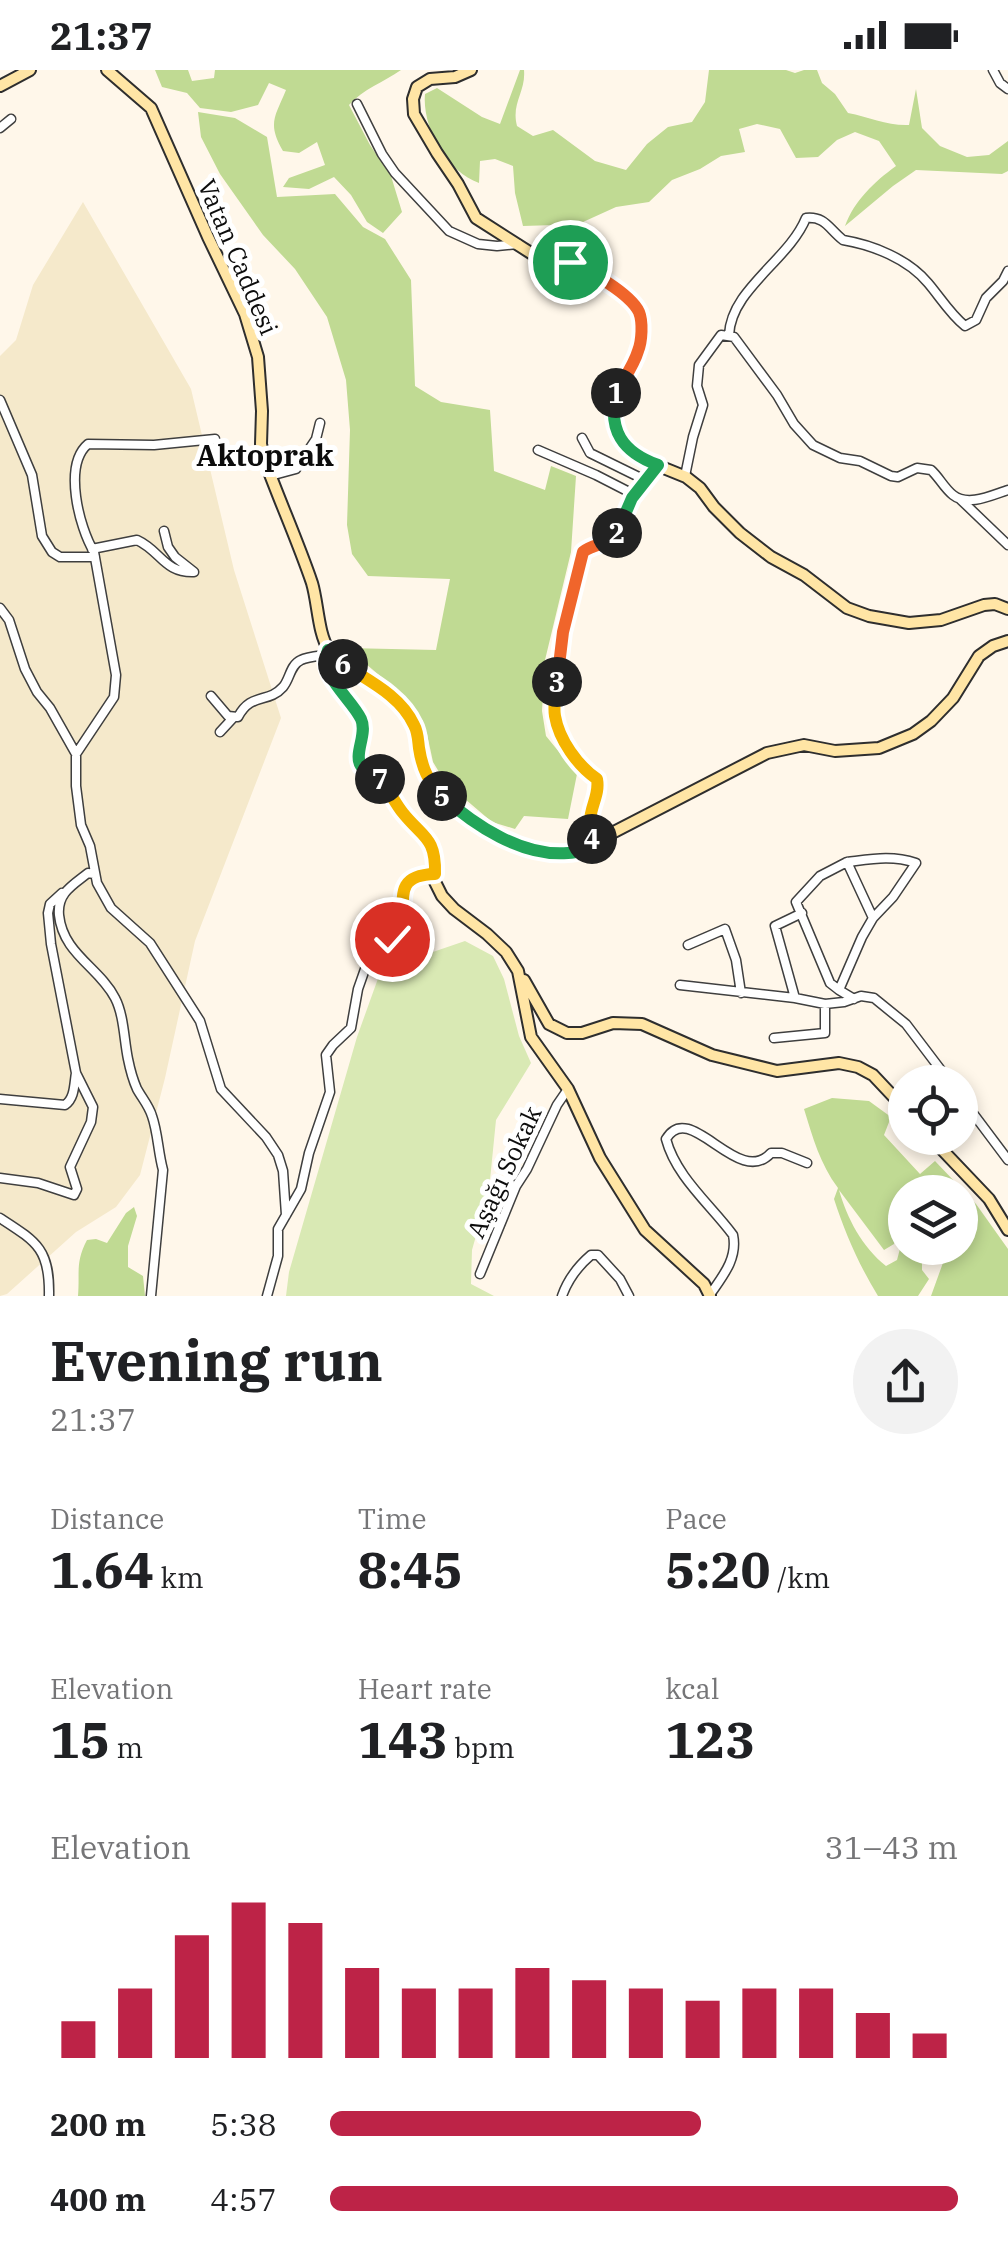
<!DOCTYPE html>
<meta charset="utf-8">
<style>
:root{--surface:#fff;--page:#f2f2f2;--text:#202124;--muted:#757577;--accent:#bd2347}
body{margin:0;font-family:"IBM Plex Serif",serif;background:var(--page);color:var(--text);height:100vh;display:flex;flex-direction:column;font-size:38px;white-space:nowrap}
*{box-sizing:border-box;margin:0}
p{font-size:32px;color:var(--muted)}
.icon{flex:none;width:55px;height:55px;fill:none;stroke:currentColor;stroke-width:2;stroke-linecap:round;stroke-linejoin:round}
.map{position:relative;height:1226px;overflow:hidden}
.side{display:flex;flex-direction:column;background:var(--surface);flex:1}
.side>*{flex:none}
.buttons{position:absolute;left:888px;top:995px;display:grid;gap:20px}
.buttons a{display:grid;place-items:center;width:90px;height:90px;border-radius:50%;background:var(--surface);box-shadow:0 5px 15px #0003;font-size:50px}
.pin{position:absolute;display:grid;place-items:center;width:85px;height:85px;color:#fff;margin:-42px;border:5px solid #fff;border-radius:50%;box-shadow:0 2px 10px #0007}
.km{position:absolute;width:50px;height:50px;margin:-25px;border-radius:50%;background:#222;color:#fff;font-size:28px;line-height:50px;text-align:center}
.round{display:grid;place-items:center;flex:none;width:105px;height:105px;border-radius:52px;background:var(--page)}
.summary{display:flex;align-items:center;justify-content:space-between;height:170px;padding:0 50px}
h1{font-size:55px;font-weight:800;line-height:75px}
.metrics{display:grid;grid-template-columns:repeat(3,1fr);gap:15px;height:170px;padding:10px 50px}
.metrics div{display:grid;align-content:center}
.metrics b{font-size:50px;font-weight:800}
.metrics small{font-size:28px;font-weight:400}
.metrics p{font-size:28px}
.chart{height:280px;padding:20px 50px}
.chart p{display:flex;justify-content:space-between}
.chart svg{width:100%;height:180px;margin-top:10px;stroke:var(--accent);stroke-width:6}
ul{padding:0 50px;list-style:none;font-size:32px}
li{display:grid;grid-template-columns:160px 120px 1fr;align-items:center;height:75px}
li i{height:25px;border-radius:12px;background:var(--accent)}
.status{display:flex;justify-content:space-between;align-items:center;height:70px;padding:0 50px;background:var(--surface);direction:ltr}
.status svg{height:28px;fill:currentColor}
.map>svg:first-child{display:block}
.farmland{fill:#f5e9cb}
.green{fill:#d9e9b4}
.forest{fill:#c0da93}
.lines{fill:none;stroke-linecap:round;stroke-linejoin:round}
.street-casing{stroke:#3f3f3f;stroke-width:11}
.secondary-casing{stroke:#2e2e2e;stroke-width:14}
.street{stroke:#fff;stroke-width:8}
.secondary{stroke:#ffe5a5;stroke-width:10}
.split-1-casing{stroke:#fff;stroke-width:20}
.split-2-casing{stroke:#fff;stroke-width:20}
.split-3-casing{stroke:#fff;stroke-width:20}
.split-4-casing{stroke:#fff;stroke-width:20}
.split-5-casing{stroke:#fff;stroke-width:20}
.split-6-casing{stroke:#fff;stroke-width:20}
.split-7-casing{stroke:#fff;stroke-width:20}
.split-8-casing{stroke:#fff;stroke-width:20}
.split-1{stroke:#f0652b;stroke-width:12}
.split-2{stroke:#22a559;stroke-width:12}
.split-3{stroke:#f0652b;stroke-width:12}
.split-4{stroke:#f5b400;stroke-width:12}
.split-5{stroke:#22a559;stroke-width:12}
.split-6{stroke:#f5b400;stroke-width:12}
.split-7{stroke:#22a559;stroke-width:12}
.split-8{stroke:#f5b400;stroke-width:12}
.labels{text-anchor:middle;stroke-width:10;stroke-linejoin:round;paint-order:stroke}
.street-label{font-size:25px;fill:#0c0c0c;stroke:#fff}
.quarter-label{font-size:30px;font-weight:bold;fill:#0c0c0c;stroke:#fff}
</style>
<div class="status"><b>21:37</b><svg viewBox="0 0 49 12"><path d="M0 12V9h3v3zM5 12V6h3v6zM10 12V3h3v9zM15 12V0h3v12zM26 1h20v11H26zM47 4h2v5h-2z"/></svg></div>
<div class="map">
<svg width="1008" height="1226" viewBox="0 0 1008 1226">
<rect width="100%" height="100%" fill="#fff7ea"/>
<path class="farmland" d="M 83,132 L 191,319 L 234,500 L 281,648 L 195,871 L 165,1008 L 140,1105 L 116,1137 L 76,1162 L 7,1224 L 0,1226 L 0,286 L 16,270 L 33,215 Z"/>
<path class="green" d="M 465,871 L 493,886 L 504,909 L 519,966 L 531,993 L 496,1050 L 489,1120 L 472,1180 L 471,1214 L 494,1226 L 286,1226 L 289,1202 L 357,967 L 385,889 L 400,879 L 430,883 Z"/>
<path class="forest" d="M 155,0 L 188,0 L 192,11 L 214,8 L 215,0 L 401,0 C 384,12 363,19 349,35 L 370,75 L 391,106 L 402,142 L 383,163 L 367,152 L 351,125 L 334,107 L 309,119 L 283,117 L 289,108 L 325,95 L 317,72 L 299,83 L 283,81 C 267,53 275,47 286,20 L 269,13 L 258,35 L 231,42 L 200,38 L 187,23 L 162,17 Z
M 520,0 L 524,0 C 526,22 511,33 517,56 L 533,66 L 553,60 L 595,91 L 626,100 L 647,74 L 668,57 L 692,52 L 705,32 L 709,0 L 786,0 L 795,3 L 804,0 L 817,0 L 822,13 L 835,24 L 848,43 C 869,47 888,56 909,55 L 916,19 L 922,58 L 940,76 L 967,87 L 989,85 L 1008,71 L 1008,101 L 1002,104 L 916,100 L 893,116 L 845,156 C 854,131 874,112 896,96 L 879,71 L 855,62 L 837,70 L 818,87 L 796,88 L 780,59 L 757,54 L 739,59 L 745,82 L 721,86 L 700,99 L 672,110 L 649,132 L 616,137 L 583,152 L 555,155 L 523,156 L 515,123 L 513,96 L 495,89 L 480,91 L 479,113 C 446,101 422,57 425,24 L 437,18 L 482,47 L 500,54 Z
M 198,42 L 235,48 L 267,67 L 277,127 L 335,124 L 363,157 L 385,169 L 411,210 L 415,316 L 441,332 L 490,340 L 494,401 L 545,420 L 551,396 L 576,406 L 571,482 L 545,590 L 542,641 L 546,666 L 577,704 L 568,749 L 524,746 L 515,759 L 492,752 L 445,712 L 433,692 L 427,664 L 418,643 L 398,621 L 347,578 L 436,580 L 450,509 L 368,506 L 352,484 L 347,455 L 350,360 L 346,310 L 327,247 L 295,199 L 263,165 L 220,104 L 201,67 Z
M 832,1028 L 869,1031 L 891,1047 L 884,1065 L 920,1104 L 935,1091 L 976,1134 L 1008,1179 L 1008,1226 L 931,1226 L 944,1190 L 941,1178 L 960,1178 L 960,1122 L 941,1122 L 935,1117 L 920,1119 L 918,1122 L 905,1122 C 905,1140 899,1156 894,1174 L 884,1180 L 839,1120 C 847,1148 862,1177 886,1196 L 897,1190 L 905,1160 L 905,1178 L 939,1178 L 940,1180 L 931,1188 L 922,1191 L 922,1200 L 929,1209 L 918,1226 L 878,1226 C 859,1195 845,1163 834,1129 L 838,1118 C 820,1094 813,1068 804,1039 Z
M 134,1137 L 137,1146 L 128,1176 L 128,1197 L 143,1206 L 145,1226 L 78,1226 C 80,1202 75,1193 87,1170 L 96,1169 L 107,1173 L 126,1143 Z"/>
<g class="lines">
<g class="street-casing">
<path id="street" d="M 993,0 L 1000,13 L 1008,19
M 357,34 L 382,84 L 395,103 L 449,161 L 478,174 L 497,176 L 518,174
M 0,58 L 11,49
M 729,265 C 731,219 789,190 806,148 C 825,146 829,159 843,170 C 873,175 908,189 928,213 C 940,227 950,244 965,256 L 976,250 L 986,228 L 1003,211 L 1008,201
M 0,330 L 32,405 L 42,466 L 52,482 L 60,487 L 95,487
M 582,368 L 590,383 L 645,410
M 538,380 L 596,405 L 635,425
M 270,406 L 296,399 L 316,369 L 320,353
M 685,406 L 693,367 L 703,335 L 697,316 L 699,295 L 721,265 L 734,267 L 777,325 L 794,354 L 813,375 L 840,388 L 860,391 L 891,406 L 898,407 L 917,398 L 931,400 C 939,407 944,418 953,425 C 968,437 992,425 1008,420
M 960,429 L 1008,475
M 92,479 L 137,470 C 161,481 164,503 194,502 L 175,487 L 168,477 L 164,461
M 0,538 L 9,550 L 25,599 L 37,622 L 50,638 L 76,684 L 76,716 L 81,755 L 90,776 L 97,813 L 111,838 L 150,873 L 200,951 L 221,1019 L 266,1067 L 278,1085 L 283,1101 L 286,1145
M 211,626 L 228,646 L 238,647 C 251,622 268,634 283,617 C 290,609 290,595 301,590 C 307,587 318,586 325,585
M 220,662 L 233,648
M 76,684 L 114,627 L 116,605 L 94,482 C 79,457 63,395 88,374 L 154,375 L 215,369
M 591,778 L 592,765 L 590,751 L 599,722 L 599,714 L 597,709 L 588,703 L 574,686 L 559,658 L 554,642 L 563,562 L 583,482 L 614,468 L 632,428 L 658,395
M 847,792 C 872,789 892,785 916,793 L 893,827 L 873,848 L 862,867 L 839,920 L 854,929
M 94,804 L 88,803 C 73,815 57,823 59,845 C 63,884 99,897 115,928 C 124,945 124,970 128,989 C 130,999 133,1010 137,1019 C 142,1028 149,1036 152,1046 C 158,1063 158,1082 163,1100 L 151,1226
M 688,875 L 725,859 L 736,890 L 741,923
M 680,915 L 795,928 L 825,934 L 844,932 L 861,926 L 874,928 L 906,954 L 950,1012
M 839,920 L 830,913 L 796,832 L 820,806 L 847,792 L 873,848
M 795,928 L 775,856 L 802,843
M 774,968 L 825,963 L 825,934
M 960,1026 L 1008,1090
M 0,1029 L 65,1035 C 75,1028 74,1014 76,1003
M 0,1108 L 38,1113 L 74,1125 L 77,1119 L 70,1097 L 91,1052 L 93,1037 L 76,1003 L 51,874 L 48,843 L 50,834 L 62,823
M 0,1148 C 37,1172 50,1179 49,1226
M 480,1204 L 516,1116 L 527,1099 L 557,1035 L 568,1019
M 267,1226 L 278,1186 L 278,1159 L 301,1119 L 309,1083 L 330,1022 L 326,985 L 333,975 L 351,958 L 358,919 L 371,882 L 376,876 L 403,862 C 406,831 391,805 435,804
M 562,1226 C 568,1209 577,1197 591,1185 L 598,1185 L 620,1209 L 629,1226
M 709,1226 C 722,1207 738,1189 733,1165 C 711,1135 676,1107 666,1069 C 690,1028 738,1119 771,1083 L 782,1083 L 807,1093"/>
</g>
<g class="secondary-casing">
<path id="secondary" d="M 107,0 L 151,38 L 208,167 L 245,244 L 258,287 L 262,341 L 261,374 L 265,391 C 280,432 298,472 312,513 C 318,533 318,564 329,580 C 334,589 344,594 352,600 C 374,614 396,626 411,649 C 422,666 417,689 427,707 C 449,747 525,790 571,783 C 587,781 599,772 612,763 L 767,683 L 804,675 L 835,681 L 879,678 L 913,664 L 931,651 L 953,628 L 979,586 L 993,576 L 1008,571
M 471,0 L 455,7 L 430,9 L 417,17 L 413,29 L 414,44 L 437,83 L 458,114 L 476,148 L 537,187 L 570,192 L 584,198 L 628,228 L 640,243 L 641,265 L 638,283 L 616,323 L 612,344 L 615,360 L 627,376 L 649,392 L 686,407 L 700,418 L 714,437 L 740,463 L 771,487 L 804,505 L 847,538 L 869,546 L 909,553 L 941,550 L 984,535 L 995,534 L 1008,539
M 0,16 L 30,0
M 328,580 L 325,585 L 326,593 L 336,615 L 360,647 L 364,659 L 359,690 L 361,697 L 384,713 L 406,746 L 429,770 L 436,786 L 435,812 L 442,826 L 454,839 L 487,864 L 506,882 L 518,901 L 531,967 L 568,1019 L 600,1088 L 645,1160 L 704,1214 L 710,1226
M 524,910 L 549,954 L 567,963 L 582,963 L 613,953 L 642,954 L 712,985 L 777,1001 L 839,993 L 858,997 L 873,1005 L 905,1039
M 931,1068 L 989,1129 L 1008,1160"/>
</g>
<use href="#street" class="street"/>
<use href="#secondary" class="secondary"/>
</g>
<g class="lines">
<g class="split-1-casing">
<path id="split-1" d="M 570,192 C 588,200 630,223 639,242 C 643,252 642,271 638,281 C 634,295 623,310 616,323"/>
</g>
<g class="split-2-casing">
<path id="split-2" d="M 616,323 C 608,360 622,382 658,395 L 632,428 L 617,463"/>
</g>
<g class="split-3-casing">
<path id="split-3" d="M 557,612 L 563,562 L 583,482 C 594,473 610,475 617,463"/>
</g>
<g class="split-4-casing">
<path id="split-4" d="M 557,612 C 556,623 553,635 555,646 C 559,670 578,696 597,709 C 600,725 590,736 590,752 C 589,758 592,763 592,769"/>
</g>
<g class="split-5-casing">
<path id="split-5" d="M 442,726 C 474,755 522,787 568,783 C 576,783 584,780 591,778 L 592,769"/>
</g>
<g class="split-6-casing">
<path id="split-6" d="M 343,594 C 369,611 401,626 414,655 C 418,662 418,670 419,678 C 422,698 428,711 442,726"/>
</g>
<g class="split-7-casing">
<path id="split-7" d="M 343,594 L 328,580 C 318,605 351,628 361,649 C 368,664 353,684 361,696 C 364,701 375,705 380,709"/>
</g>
<g class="split-8-casing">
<path id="split-8" d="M 380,709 C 389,719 394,732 403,743 C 423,768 436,767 435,804 C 392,805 405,831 403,862 L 392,869"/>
</g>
<use href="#split-1" class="split-1"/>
<use href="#split-2" class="split-2"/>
<use href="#split-3" class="split-3"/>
<use href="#split-4" class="split-4"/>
<use href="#split-5" class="split-5"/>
<use href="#split-6" class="split-6"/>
<use href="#split-7" class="split-7"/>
<use href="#split-8" class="split-8"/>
</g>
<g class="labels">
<g class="street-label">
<text transform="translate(238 187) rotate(67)" y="9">Vatan Caddesi</text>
<text transform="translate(504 1102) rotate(-65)" y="9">Aşağı Sokak</text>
</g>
<g class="quarter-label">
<text x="265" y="396">Aktoprak</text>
</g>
</g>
</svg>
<div class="buttons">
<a><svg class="icon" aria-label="locate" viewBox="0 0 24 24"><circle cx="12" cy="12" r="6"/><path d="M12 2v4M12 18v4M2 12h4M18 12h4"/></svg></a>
<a><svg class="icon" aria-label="layers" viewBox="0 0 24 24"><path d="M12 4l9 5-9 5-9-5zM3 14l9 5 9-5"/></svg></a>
</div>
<div class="pin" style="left:570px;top:192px;background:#1e9e55"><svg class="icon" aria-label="arrive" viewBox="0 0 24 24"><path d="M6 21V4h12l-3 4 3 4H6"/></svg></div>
<div class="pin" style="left:392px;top:869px;background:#d93025"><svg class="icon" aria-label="check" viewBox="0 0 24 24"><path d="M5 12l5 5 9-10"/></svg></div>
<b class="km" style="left:616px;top:323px">1</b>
<b class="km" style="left:617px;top:463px">2</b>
<b class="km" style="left:557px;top:612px">3</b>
<b class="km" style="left:592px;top:769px">4</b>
<b class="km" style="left:442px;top:726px">5</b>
<b class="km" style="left:343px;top:594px">6</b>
<b class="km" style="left:380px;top:709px">7</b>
</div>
<section class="side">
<div class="summary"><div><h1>Evening run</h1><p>21:37</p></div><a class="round"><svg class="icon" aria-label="share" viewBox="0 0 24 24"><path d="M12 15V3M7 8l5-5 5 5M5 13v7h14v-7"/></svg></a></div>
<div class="metrics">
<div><p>Distance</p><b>1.64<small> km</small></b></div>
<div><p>Time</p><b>8:45</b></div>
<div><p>Pace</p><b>5:20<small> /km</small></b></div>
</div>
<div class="metrics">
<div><p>Elevation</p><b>15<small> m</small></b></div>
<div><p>Heart rate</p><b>143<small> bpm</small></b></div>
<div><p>kcal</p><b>123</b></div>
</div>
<div class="chart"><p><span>Elevation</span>31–43 m</p>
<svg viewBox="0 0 160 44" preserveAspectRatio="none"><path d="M5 44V35M15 44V27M25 44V14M35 44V6M45 44V11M55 44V22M65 44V27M75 44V27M85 44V22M95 44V25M105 44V27M115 44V30M125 44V27M135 44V27M145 44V33M155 44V38"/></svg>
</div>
<ul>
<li><b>200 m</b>5:38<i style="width:59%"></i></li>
<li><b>400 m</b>4:57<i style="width:100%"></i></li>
</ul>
</section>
